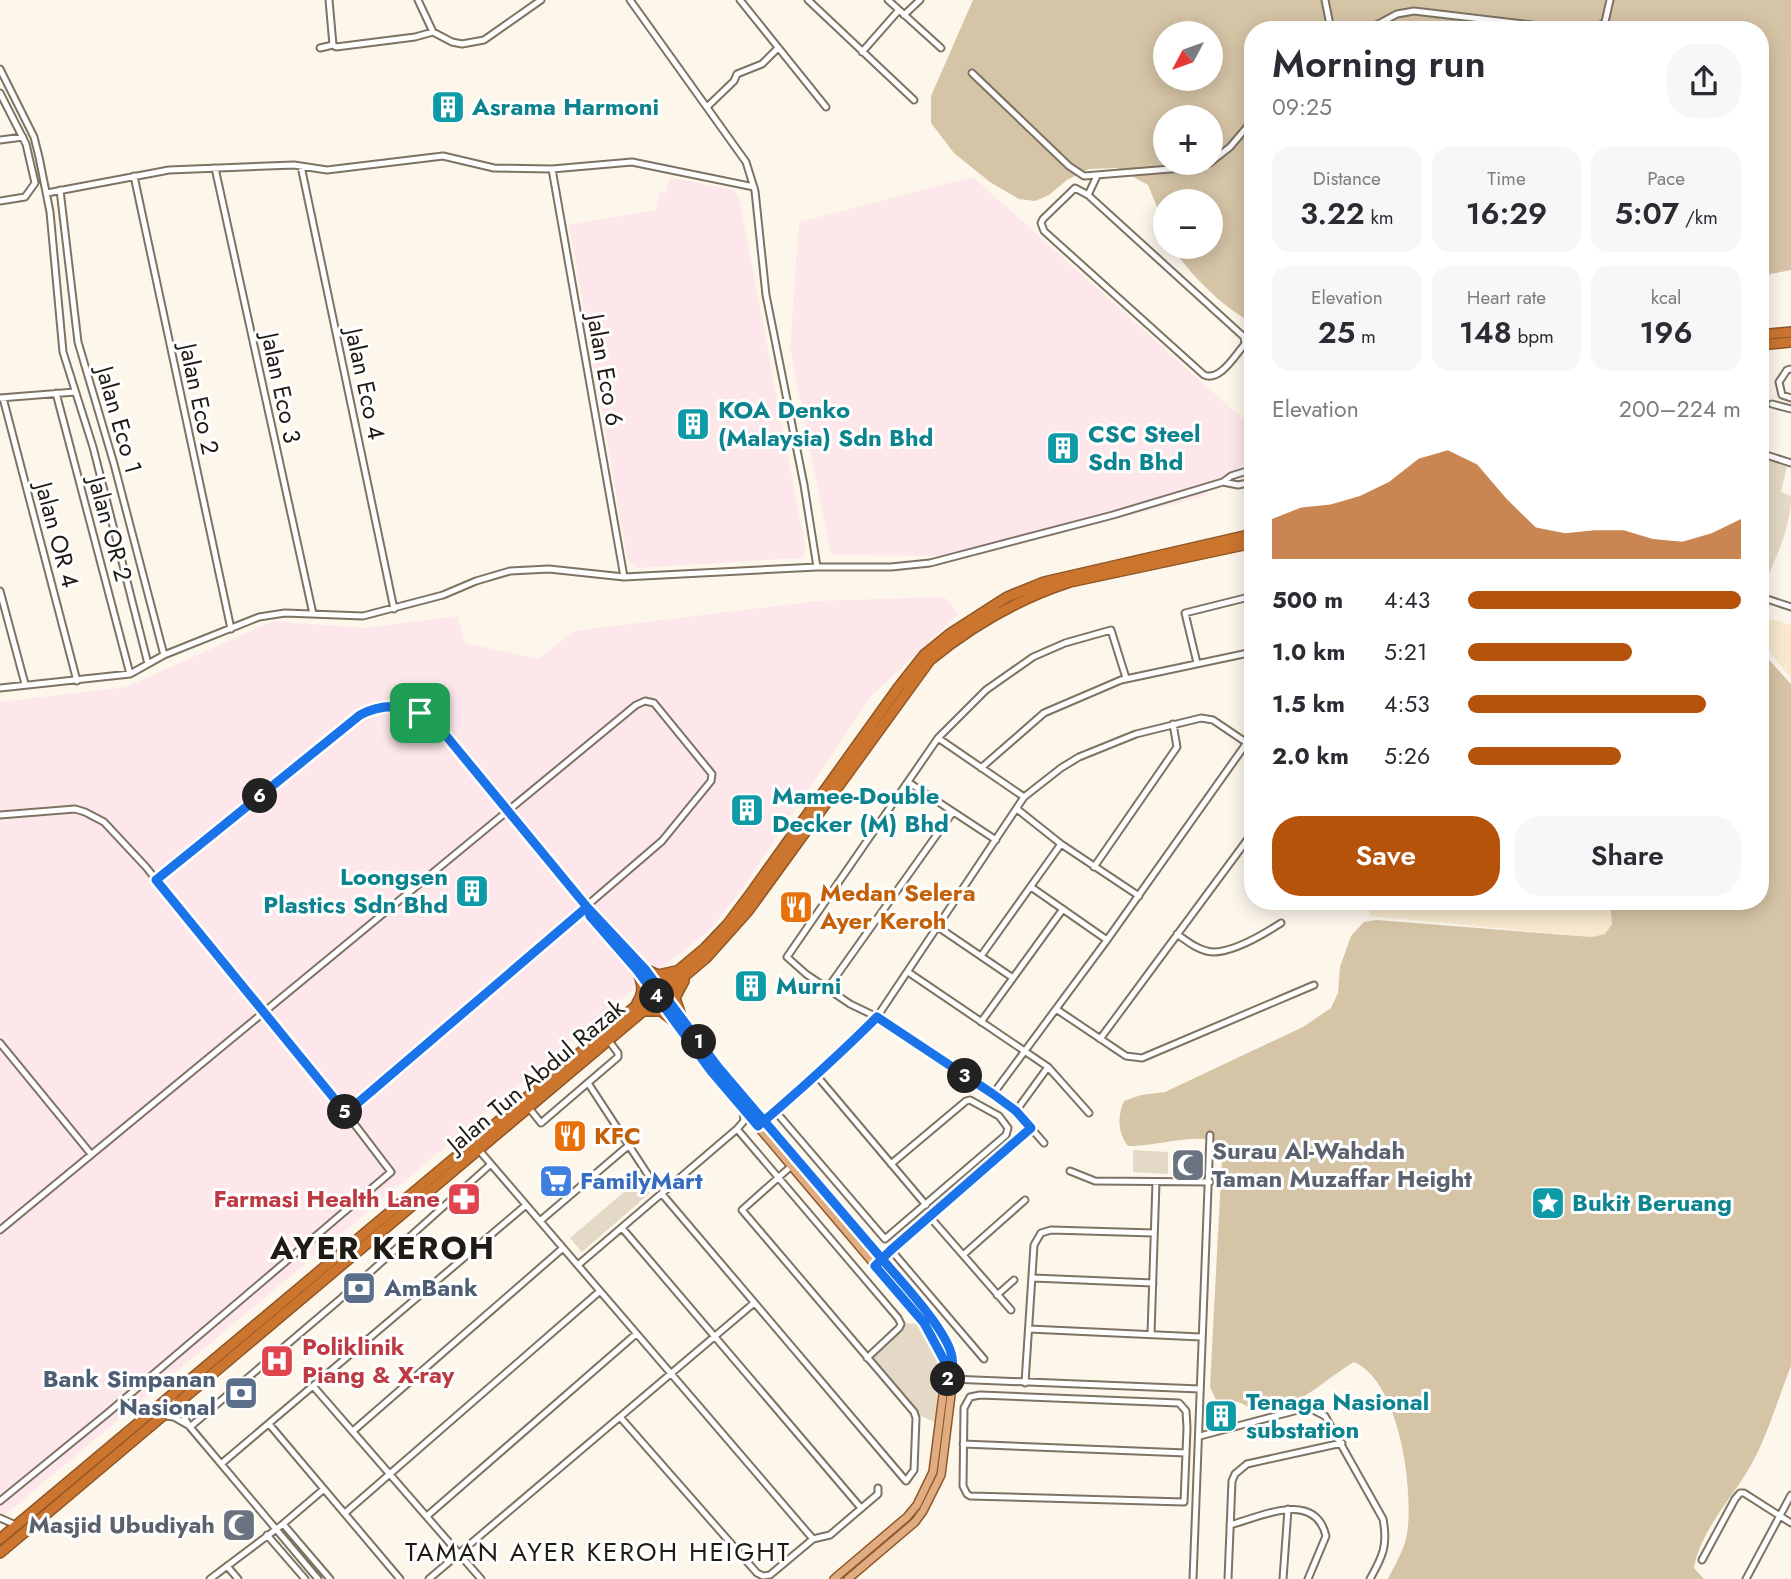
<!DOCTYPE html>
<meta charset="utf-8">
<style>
:root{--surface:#fff;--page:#f7f7f7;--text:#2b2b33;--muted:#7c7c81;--accent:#b45309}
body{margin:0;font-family:Jost,sans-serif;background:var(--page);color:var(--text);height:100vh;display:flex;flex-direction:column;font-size:26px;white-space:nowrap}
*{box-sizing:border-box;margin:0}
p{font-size:23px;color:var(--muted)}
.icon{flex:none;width:38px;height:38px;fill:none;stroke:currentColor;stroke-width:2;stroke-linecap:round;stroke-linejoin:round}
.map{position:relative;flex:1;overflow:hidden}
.panel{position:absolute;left:1244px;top:21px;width:525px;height:889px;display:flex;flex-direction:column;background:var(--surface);border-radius:28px;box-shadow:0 4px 18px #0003}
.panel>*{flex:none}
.needle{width:46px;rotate:229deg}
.fabs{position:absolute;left:1153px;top:21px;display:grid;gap:14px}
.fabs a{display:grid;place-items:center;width:70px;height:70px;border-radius:50%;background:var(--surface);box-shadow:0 4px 18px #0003;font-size:35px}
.pin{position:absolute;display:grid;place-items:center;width:60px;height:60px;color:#fff;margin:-30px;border-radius:14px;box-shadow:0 4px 10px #0006}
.km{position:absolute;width:35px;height:35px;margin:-18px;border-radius:50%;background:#222;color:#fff;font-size:19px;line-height:35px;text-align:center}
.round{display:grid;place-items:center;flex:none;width:74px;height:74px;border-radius:28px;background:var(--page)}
.head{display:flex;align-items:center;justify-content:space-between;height:119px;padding:0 28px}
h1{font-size:38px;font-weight:600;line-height:52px}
.metrics{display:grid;grid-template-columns:repeat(3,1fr);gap:10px;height:119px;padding:7px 28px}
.metrics div{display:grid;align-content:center;border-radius:18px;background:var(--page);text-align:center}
.metrics b{font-size:30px;font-weight:600}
.metrics small{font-size:19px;font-weight:400}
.metrics p{font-size:19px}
.chart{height:196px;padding:14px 28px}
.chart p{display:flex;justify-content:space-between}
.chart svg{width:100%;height:126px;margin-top:7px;fill:var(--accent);opacity:.7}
.primary-button{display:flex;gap:14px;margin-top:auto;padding:14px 28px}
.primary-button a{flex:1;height:80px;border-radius:28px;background:var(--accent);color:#fff;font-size:28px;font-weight:600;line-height:80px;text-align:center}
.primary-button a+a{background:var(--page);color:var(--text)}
ul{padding:0 28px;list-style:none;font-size:23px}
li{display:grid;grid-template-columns:112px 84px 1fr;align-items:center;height:52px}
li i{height:18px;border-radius:9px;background:var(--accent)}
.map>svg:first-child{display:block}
.industrial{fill:#fde7ea}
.built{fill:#f7e8ce}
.green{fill:#e4d9c6}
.forest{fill:#d6c4a6;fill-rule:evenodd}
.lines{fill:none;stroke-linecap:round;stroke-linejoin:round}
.minor-casing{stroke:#7d7362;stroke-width:9}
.major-casing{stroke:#8f5626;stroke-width:10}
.highway-casing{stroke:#8f5626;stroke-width:12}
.minor{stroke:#fff;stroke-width:5}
.major{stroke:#e0ac82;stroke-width:7}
.highway{stroke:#cb752f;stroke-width:9}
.route-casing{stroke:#fff;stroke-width:14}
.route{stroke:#1a73e8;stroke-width:9}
.labels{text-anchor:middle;stroke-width:6;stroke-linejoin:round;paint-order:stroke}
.culture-label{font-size:24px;font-weight:bold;fill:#0d838f;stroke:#fff;text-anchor:start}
.street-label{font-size:24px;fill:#1f1b14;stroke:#fff}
.food-label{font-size:24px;font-weight:bold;fill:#c56008;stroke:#fff;text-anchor:start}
.worship-label{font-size:24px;font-weight:bold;fill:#5b616d;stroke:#fff;text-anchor:start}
.shop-label{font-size:24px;font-weight:bold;fill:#366cbe;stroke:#fff;text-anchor:start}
.health-label{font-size:24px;font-weight:bold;fill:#be3a42;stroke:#fff;text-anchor:end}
.service-label{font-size:24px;font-weight:bold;fill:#4e5e75;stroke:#fff;text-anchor:start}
.neighbourhood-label{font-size:26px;letter-spacing:2px;fill:#1f1b14;stroke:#fff}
.district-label{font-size:32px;font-weight:bold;letter-spacing:2px;fill:#1f1b14;stroke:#fff}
</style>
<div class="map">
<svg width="1791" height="1579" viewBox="0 0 1791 1579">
<rect width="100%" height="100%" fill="#fdf6eb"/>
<path class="industrial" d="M 670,177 L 733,190 L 739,197 L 806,551 L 801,558 L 636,568 L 628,561 L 569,225 L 656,210 L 660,192 L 666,193 Z
M 973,177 L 1253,428 L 1253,456 L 1202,497 L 973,556 L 831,555 L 790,348 L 799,222 Z
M 944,597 L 959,614 L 871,696 L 742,889 L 710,930 L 627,995 L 0,1519 L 0,702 L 126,687 L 273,621 L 366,628 L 458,616 L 465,643 L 538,659 L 574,631 L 817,601 Z"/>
<path class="built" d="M 1761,616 L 1791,625 L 1791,678 L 1761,642 Z
M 1369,901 L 1610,901 L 1612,924 L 1605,934 L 1592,937 L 1370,916 Z"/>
<path class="green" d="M 1761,458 L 1787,467 L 1781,492 L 1791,496 C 1791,532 1773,561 1761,594 Z
M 1133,1150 L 1168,1152 L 1168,1174 L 1133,1172 Z
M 638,1180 L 650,1193 L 582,1252 L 570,1238 Z
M 907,1323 L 916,1324 C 947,1360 938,1377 935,1422 L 921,1416 L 870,1356 Z"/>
<path class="forest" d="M 973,0 L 1791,0 L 1791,270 L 1761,276 L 1760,30 L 1253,30 L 1253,322 C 1229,314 1184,269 1173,247 L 1211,247 L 1211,201 L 1166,201 L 1165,226 L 1148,185 L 1117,168 L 1089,169 L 1067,180 L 1049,195 L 1035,201 L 1019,199 L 990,182 L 954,153 L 931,123 L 931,96 ZM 1166,33 L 1211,33 L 1211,79 L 1166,79 ZM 1166,117 L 1211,117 L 1211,163 L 1166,163 Z
M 1761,651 L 1791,684 L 1791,1366 C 1778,1398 1768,1435 1751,1465 C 1732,1499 1701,1529 1694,1568 L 1704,1579 L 1388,1579 C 1395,1564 1404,1551 1407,1534 C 1414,1490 1400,1382 1354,1362 C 1324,1379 1296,1412 1258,1410 C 1251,1410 1245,1404 1238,1402 C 1230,1401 1224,1402 1216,1400 L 1210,1387 L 1222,1158 L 1212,1140 C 1188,1135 1156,1146 1128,1146 C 1118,1133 1117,1117 1124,1101 L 1141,1095 L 1165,1092 L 1303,1027 L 1331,1008 L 1338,993 L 1340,967 L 1351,936 L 1364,922 L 1376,920 L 1592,937 L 1605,934 L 1612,924 L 1610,901 L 1760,901 Z"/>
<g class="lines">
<g class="minor-casing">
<path id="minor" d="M 329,0 L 333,45 L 336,47 L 415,37 L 433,32
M 418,0 L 433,32 L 452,42 L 462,44 L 484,40 L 541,0
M 630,0 L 746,162 L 755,191 L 766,295 L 804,485 L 817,567
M 740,0 L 826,107
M 808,0 L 914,100
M 888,0 L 941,48
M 1325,0 L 1331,30
M 904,15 L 920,0
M 1367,30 L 1397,14 L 1414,11 L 1575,30
M 1593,30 L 1605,22 L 1610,0
M 320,48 L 333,45
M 862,52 L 899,10
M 0,69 L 34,137 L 39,157 L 50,212 L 63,352 L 93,447 L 148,664
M 972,73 L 1069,166 L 1084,176 L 1195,167 L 1210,163
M 0,93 L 26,144 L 35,183 L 25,197 L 0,201
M 707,107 L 734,81 L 737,74 L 762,64 L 778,48
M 0,140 L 23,137
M 1211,162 L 1230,147 L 1253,120
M 301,166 L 394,609
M 215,168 L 313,614
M 552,169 L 624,577
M 134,176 L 231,629
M 1075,188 L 1088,195 L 1244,337 L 1245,344 C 1235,355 1220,382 1204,375 L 1044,231 L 1041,223 L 1043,219 Z
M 60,190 L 78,342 L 114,464 L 164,655
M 47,193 L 169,170 L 294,165 L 327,170 L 443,156 L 494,168 L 552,169 L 632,162 L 754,187
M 1088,195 L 1097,176
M 1791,369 L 1787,370 L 1779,382 L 1782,395 L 1791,398
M 56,393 L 130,674
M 0,398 L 75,392
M 3,398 L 77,681
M 1772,404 L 1791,409
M 1760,453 L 1791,463
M 1223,482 L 1238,485 L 1253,482
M 0,591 L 25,684
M 1767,599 L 1791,607
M 1197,663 L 1185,613 L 1253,596
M 0,688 L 130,674 L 164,655 L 259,617 L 285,613 L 363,616 L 443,595 L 476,581 L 510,571 L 549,569 L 624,577 L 817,567 L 891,567 L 930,563 L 1113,515 L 1223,482 L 1231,476 L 1253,469
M 938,738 L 1024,797
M 981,768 L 1044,713 L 1121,680 L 1253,652
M 908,782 L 996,840
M 1017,809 L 1061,844 L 1139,896
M 0,815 L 75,809 L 85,812 L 104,822 L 146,867 L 263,1014 L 346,1113 L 391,1172 L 109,1412 L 0,1501
M 1094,867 L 1177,747 L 1173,724
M 156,880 L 360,714 C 393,698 418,709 443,732 L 587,907 L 659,987
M 1031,887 L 1107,940
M 588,910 L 590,916 L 654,992
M 938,927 L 1013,978
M 1177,934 C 1188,942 1199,951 1213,952 C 1233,952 1264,934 1281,923
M 981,956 L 1061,844
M 908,972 L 1048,1067 L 1089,1113
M 827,989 L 953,812
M 1056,1009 L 1126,1056 L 1142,1058 L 1314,985
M 981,1022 L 1063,909
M 1100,1039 L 1253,832
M 0,1043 L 91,1154
M 817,1076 L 926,1205
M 588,1083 L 654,1184
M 993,1094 L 1107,940 L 1253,734
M 529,1108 L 541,1123 L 618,1057 L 618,1053 L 609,1041
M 1016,1111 L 1048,1067
M 776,1112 L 885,1239 L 1006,1135 L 1008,1128 L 999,1116 L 970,1100 L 966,1101 L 891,1164
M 758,1126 L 817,1076 L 877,1017 L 1024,797 L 1061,768 L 1079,757 L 1136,734 L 1201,718 L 1213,720 L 1247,743
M 737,1129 L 898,1318 L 901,1324 L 899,1328 L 867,1358
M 472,1142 L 813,1539
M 1044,1143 L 1016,1111 L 993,1094 L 877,1017 L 850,1004 L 806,974 L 787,957 L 938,738 L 986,690 L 1033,657 L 1065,643 L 1111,630 L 1126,678
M 1070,1171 L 1095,1181 L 1210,1182
M 662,1194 L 906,1481 L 914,1470 L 916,1418 L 914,1412 L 742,1210 L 797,1161
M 929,1216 L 1011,1310
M 540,1221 L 628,1146
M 622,1228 L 861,1508
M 0,1230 L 636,705 L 645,701 L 654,703 L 712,774 L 711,781 L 662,841 L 346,1113
M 891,1250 L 984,1359
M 963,1255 L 1025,1200
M 880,1261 L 1031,1128
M 578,1265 L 737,1129 L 744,1121 L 743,1110
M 1033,1278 L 1153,1283
M 997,1295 L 1014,1280
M 1029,1329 L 1201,1337
M 1151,1334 L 1156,1182
M 951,1379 L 1200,1389
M 1025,1383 L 1034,1245 L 1041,1233 L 1051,1230 L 1154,1233
M 313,1386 L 481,1579
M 980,1395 L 1179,1403 L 1186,1411 L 1187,1428 L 1184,1502 L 970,1496 L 967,1494 L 963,1486 L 964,1408 L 970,1397 Z
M 175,1402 L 190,1427 L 318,1579
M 165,1416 L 174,1417 L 188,1425
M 620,1417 L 757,1573 L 763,1576 L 770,1575 L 813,1539 L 830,1535 L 878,1494 L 878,1488
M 269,1424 L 400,1579
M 190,1427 L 338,1301 L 491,1164
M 353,1431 L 563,1248
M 1200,1436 L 1298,1410 L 1313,1410 L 1325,1416 L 1383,1519 C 1388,1545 1383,1556 1370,1579
M 963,1444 L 1186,1453
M 221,1464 L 526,1205
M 345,1513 L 600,1291
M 427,1516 L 636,1334
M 0,1518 L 16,1525
M 283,1524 L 330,1579
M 1230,1525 C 1262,1516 1315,1490 1326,1536 L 1308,1579
M 267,1535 L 305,1579
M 1702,1560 L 1735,1499 L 1740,1493 L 1744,1493 L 1791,1523
M 227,1566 L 238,1579
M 210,1579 L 283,1524 L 324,1489
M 429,1579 L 754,1303
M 1193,1579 L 1210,1135
M 1228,1579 L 1232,1481 L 1235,1474 L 1247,1464 L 1342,1443
M 1283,1579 L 1288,1509
M 1746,1579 L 1791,1495"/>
</g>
<g class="major-casing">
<path id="major" d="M 662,991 L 718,1067 L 930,1317 L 945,1340 L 952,1357 L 953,1379 L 941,1475 L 923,1511 L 915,1522 L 848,1579
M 656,995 L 711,1071 L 924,1323 L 944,1360 L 945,1379 L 933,1472 L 917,1505 L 907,1517 L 834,1579"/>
</g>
<g class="highway-casing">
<path id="highway" d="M 1760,335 L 1791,332
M 1760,345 L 1791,342
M 645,969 L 658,975 L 676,971
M 637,1003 C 645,991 642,983 637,969
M 646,1011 L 661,1011 L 675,1022
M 682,1019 L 675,998 L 684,981
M 0,1539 L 705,948 L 727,925 L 751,893 L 898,688 L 924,655 L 951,633 L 1007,597 L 1044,582 L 1253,534
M 0,1553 L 706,958 L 748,911 L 930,660 C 973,625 1017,599 1070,582 L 1253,543"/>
</g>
<use href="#minor" class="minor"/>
<use href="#major" class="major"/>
<use href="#highway" class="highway"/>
</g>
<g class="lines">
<g class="route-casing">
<path id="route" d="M 420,713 L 443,732 L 587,907 L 645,969 L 718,1067 L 882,1259 C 900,1280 948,1331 952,1357 C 953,1364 953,1372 953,1379 L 945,1379 L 944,1360 L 924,1323 L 875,1266 L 891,1250 L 1031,1128 L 1016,1111 L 993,1094 L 877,1017 C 839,1055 799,1091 758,1126 L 711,1071 L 637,970 L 590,916 L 587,907 L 346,1113 L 156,880 L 360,715 C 379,705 400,704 420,713"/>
</g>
<use href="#route" class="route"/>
</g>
<defs>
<g id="building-square" transform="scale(1.75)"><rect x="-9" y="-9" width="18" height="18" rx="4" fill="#0f9aa8" stroke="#fff"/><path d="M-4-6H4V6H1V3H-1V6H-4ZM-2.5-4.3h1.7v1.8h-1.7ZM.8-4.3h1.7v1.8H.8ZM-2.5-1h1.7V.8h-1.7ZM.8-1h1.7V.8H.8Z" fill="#fff"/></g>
<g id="restaurant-square" transform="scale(1.75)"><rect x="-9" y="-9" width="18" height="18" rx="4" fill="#e8710a" stroke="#fff"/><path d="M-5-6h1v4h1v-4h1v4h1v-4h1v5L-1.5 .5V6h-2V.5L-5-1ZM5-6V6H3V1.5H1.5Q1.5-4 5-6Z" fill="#fff"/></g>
<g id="mosque-square" transform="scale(1.75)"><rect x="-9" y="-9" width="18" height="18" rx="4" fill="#6b7280" stroke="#fff"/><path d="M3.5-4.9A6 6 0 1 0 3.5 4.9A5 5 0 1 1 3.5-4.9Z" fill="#fff"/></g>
<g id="supermarket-square" transform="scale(1.75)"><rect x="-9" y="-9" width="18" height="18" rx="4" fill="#3f7fe0" stroke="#fff"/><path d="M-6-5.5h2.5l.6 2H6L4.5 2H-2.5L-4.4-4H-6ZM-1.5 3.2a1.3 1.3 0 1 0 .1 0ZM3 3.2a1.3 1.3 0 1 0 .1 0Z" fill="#fff"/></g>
<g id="pharmacy-square" transform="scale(1.75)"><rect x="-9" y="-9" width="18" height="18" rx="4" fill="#e0444e" stroke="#fff"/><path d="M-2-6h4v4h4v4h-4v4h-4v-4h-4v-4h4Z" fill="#fff"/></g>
<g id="sight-square" transform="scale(1.75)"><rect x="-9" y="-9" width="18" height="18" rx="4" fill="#0f9aa8" stroke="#fff"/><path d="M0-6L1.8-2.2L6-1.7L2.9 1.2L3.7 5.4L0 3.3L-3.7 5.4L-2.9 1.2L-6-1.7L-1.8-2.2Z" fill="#fff"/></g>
<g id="bank-square" transform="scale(1.75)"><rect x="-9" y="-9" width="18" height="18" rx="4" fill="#5c6f8a" stroke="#fff"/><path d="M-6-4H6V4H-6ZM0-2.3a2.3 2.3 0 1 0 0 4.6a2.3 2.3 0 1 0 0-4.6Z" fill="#fff"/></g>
<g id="hospital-square" transform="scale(1.75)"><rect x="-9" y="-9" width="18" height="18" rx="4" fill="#e0444e" stroke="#fff"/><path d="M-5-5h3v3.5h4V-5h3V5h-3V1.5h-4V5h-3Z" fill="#fff"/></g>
</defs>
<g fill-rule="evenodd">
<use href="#building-square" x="448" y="107"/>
<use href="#building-square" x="693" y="424"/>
<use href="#building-square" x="1063" y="448"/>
<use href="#building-square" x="747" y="810"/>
<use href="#building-square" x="472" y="891"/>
<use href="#restaurant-square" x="796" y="907"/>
<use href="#building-square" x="751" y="986"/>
<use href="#restaurant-square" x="570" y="1136"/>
<use href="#mosque-square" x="1188" y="1165"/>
<use href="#supermarket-square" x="556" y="1181"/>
<use href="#pharmacy-square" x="464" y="1199"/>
<use href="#sight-square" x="1548" y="1203"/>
<use href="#bank-square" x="359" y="1288"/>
<use href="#hospital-square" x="277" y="1361"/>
<use href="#bank-square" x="241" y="1393"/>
<use href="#building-square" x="1221" y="1416"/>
<use href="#mosque-square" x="239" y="1525"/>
</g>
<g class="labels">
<g class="culture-label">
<text x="472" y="115">Asrama Harmoni</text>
<text x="718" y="418">KOA Denko<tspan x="718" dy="28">(Malaysia) Sdn Bhd</tspan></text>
<text x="1088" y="442">CSC Steel<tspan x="1088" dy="28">Sdn Bhd</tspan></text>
<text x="772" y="804">Mamee-Double<tspan x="772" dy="28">Decker (M) Bhd</tspan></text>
<text x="448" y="885" text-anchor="end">Loongsen<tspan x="448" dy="28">Plastics Sdn Bhd</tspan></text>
<text x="776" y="994">Murni</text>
<text x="1572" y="1211">Bukit Beruang</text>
<text x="1246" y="1410">Tenaga Nasional<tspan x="1246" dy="28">substation</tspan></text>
</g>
<g class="street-label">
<text transform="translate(605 370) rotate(80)" y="8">Jalan Eco 6</text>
<text transform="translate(365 384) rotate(78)" y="8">Jalan Eco 4</text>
<text transform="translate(281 388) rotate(78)" y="8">Jalan Eco 3</text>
<text transform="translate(199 399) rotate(78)" y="8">Jalan Eco 2</text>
<text transform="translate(119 420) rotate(74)" y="8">Jalan Eco 1</text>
<text transform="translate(110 529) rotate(75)" y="8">Jalan OR 2</text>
<text transform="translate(57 535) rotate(75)" y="8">Jalan OR 4</text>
<text transform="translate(536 1076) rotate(-40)" y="8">Jalan Tun Abdul Razak</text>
</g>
<g class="food-label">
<text x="820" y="901">Medan Selera<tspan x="820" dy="28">Ayer Keroh</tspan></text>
<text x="594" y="1144">KFC</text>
</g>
<g class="worship-label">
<text x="1212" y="1159">Surau Al-Wahdah<tspan x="1212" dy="28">Taman Muzaffar Height</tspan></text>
<text x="215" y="1533" text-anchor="end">Masjid Ubudiyah</text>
</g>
<g class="shop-label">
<text x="580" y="1189">FamilyMart</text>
</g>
<g class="health-label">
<text x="440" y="1207">Farmasi Health Lane</text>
<text x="302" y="1355" text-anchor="start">Poliklinik<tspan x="302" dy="28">Piang &amp; X-ray</tspan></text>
</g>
<g class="service-label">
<text x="384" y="1296">AmBank</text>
<text x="216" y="1387" text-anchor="end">Bank Simpanan<tspan x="216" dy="28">Nasional</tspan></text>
</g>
<g class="neighbourhood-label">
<text x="598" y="1561">TAMAN AYER KEROH HEIGHT</text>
</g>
<g class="district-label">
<text x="383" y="1259">AYER KEROH</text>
</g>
</g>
</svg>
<div class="fabs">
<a><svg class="needle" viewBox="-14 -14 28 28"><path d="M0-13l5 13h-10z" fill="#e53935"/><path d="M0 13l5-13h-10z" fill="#7c7c81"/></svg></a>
<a>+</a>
<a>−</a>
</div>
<div class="pin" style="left:420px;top:713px;background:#1e9e55"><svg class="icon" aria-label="arrive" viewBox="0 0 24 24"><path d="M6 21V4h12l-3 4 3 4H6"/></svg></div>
<b class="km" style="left:699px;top:1042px">1</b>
<b class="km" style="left:948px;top:1379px">2</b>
<b class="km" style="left:965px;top:1076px">3</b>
<b class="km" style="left:657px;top:996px">4</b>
<b class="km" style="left:345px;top:1112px">5</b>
<b class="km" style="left:260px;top:796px">6</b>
<section class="panel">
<div class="head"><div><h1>Morning run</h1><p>09:25</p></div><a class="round"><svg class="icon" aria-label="share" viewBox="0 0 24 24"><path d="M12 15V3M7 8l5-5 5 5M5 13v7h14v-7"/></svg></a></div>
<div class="metrics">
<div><p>Distance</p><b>3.22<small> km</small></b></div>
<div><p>Time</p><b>16:29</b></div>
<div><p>Pace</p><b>5:07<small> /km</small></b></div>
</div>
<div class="metrics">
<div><p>Elevation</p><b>25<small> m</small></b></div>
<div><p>Heart rate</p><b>148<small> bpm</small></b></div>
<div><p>kcal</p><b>196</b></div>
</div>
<div class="chart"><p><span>Elevation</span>200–224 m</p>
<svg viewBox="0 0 160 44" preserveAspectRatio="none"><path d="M0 44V30L10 26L20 25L30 22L40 17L50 9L60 6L70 11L80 23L90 33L100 35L110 34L120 34L130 37L140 38L150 35L160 30V44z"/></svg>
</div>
<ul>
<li><b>500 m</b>4:43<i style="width:100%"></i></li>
<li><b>1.0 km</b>5:21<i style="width:60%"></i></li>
<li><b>1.5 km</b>4:53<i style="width:87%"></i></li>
<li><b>2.0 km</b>5:26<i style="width:56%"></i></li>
</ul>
<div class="primary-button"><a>Save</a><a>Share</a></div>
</section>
</div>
